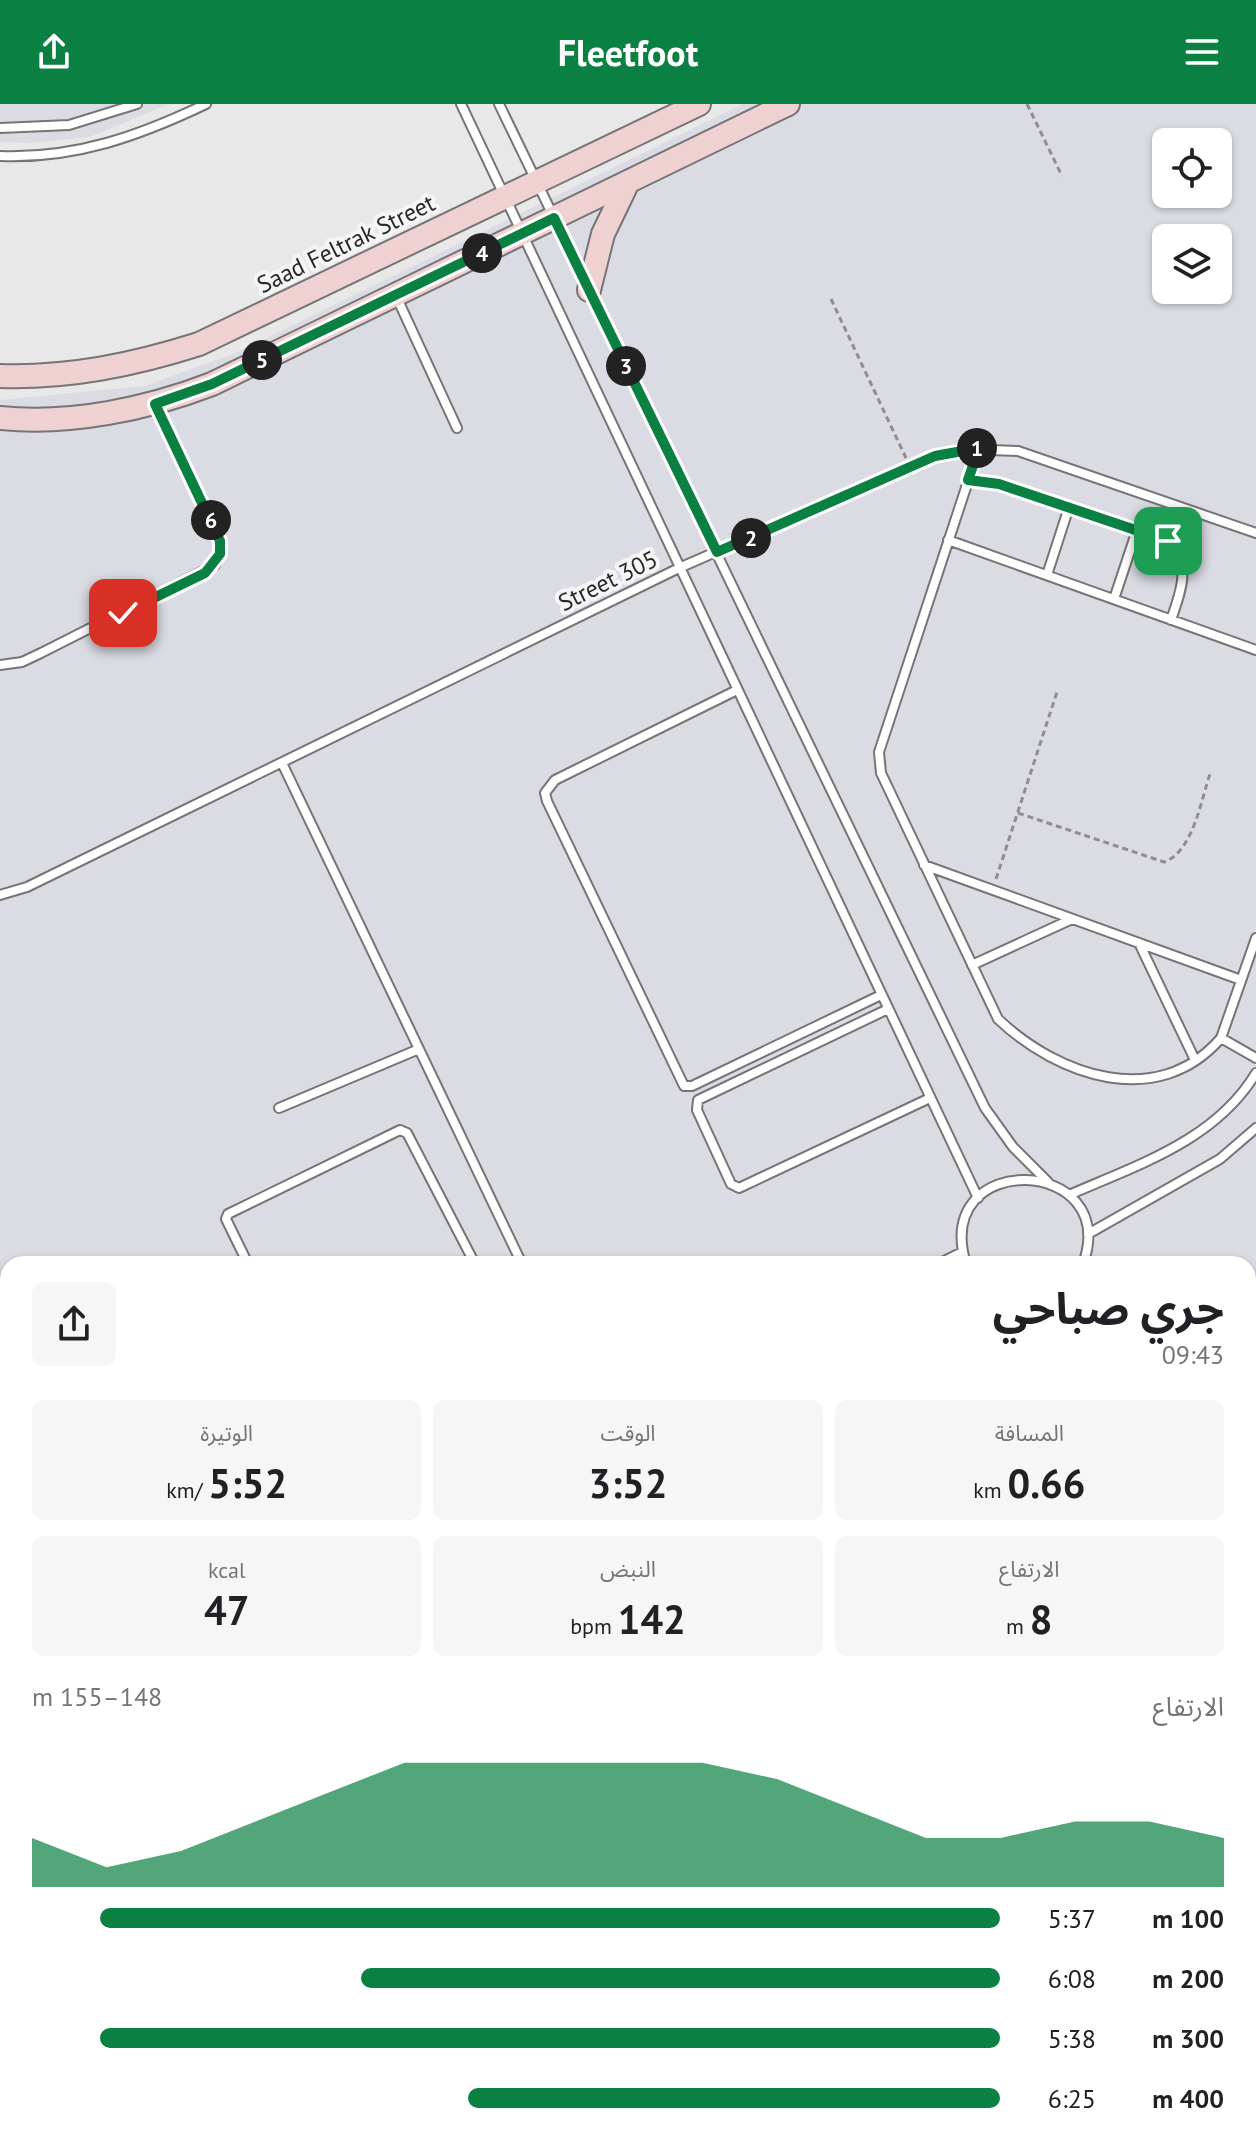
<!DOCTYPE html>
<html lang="ar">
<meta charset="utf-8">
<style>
:root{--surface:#fff;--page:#f6f6f6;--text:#202124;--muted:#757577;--accent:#0b8043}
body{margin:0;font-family:"PT Sans","Noto Sans Arabic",sans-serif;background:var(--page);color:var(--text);direction:rtl;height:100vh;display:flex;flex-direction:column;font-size:30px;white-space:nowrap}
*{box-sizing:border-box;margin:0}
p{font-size:26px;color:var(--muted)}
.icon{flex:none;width:44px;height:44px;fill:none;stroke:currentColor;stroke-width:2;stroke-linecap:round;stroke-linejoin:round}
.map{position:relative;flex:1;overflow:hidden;direction:ltr}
.side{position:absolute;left:0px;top:1152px;width:1256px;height:890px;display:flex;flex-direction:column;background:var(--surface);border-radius:24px 24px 0 0;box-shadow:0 2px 6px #0004;direction:rtl}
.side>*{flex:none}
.buttons{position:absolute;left:1152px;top:24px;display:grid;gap:16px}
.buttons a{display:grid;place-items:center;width:80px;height:80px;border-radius:12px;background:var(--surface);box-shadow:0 2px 6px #0004;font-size:40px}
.pin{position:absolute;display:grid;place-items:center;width:68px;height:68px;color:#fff;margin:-34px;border-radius:16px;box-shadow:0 4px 12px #0006}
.km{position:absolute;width:40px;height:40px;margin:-20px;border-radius:50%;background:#222;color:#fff;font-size:22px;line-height:40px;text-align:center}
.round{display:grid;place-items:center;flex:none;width:84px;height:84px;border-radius:12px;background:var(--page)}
.summary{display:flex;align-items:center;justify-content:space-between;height:136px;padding:0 32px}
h1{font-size:44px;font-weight:700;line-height:60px}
.figures{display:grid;grid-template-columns:repeat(3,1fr);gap:12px;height:136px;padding:8px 32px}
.figures div{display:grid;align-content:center;border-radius:12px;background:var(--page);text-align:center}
.figures b{font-size:40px;font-weight:700}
.figures small{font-size:22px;font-weight:400}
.figures p{font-size:22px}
.chart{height:224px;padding:16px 32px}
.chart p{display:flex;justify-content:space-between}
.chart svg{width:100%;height:144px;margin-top:8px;fill:var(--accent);opacity:.7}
ul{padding:0 32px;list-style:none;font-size:26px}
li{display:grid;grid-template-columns:128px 96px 1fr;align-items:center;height:60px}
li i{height:20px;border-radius:10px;background:var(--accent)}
header{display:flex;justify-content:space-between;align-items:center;height:104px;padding:0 32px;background:var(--accent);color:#fff;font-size:36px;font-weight:700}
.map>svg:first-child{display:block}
.built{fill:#dbdbe4;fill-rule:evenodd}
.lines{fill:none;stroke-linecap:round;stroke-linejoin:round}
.lane-casing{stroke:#757577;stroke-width:12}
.secondary-casing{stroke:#757577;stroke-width:26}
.path{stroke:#8e8e8f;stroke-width:3;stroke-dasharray:6 4;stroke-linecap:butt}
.lane{stroke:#fff;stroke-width:8}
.secondary{stroke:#efd1d2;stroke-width:22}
.route-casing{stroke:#fff;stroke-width:16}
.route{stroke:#0b8043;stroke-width:10}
.labels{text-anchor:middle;stroke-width:8;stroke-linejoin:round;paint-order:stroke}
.street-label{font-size:24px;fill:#272728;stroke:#f5f5f7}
</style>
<header><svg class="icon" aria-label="menu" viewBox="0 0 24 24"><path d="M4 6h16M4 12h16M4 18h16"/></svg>Fleetfoot<svg class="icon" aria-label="share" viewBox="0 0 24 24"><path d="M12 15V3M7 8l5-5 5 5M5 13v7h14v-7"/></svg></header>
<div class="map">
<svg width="1256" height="2041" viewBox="0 0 1256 2041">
<rect width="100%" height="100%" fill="#e8e8e9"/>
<path class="built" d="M 0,0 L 169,0 L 90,33 L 30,39 L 0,38 Z
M 743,0 L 1256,0 L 1256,2041 L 0,2041 L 0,296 L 144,282 L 236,249 ZM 1166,38 L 1218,38 L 1218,90 L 1166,90 ZM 1166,134 L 1218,134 L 1218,186 L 1166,186 ZM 8,1160 L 1248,1160 L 1248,2034 L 8,2034 Z"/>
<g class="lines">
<g class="lane-casing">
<path id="lane" d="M 461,0 L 978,1094
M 499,0 L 985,1004 L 1013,1043 L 1048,1078
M 0,24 L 69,21 L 137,0
M 0,52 C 75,55 139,32 206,0
M 397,194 L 457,324
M 979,344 L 879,648 L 881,669 L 998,915 C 1058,972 1158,1007 1221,934 L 1256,834
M 968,376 L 999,380 L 1168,437 C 1192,462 1181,486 1171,516
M 948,436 L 1256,546
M 1047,471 L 1069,403
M 1114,495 L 1137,426
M 0,561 L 22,558 L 41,549 L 215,461 L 220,450 L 220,437 L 155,301
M 737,586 L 555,676 L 545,689 L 547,697 L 684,982 L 692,982 L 881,891
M 282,659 L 522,1160
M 924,761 L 1241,876
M 0,791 L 27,783 L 679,464 L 935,352 L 962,345 L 1018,347 L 1256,429
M 1139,839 L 1195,956
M 972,861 L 1072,815
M 888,905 L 698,996 L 697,1006 L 731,1080 L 739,1084 L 930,994
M 1221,934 L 1256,954
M 279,1004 L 419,945
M 1069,1091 C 1137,1061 1215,1037 1256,969
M 1088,1130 L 1220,1055 L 1256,1024
M 248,1160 L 226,1115 L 228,1110 L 400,1026 L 407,1029 L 475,1160
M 938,1160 L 962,1148
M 966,1160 C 931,1044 1122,1052 1083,1160
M 1248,1259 L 1256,1255
M 0,1351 L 8,1354
M 1248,1361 L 1256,1364
M 0,1387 L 8,1390
M 1248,1492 L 1256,1488
M 1248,1560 L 1256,1576
M 1248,1640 L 1256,1657
M 0,1664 L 8,1667
M 1248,1708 L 1256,1705
M 0,1763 L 8,1741
M 1248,1814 L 1256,1810
M 1248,1830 L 1256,1826
M 0,1847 L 8,1851
M 385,2034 L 403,2041
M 500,2034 L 508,2041
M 655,2034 L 658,2041
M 782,2041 L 798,2034"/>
</g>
<g class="secondary-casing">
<path id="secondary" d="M 589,186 L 603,130 L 628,78
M 0,272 C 69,274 133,261 199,240 L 699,0
M 0,314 C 71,321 147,305 212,280 L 788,0"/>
</g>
<path class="path" d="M 1027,0 L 1062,72
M 831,195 L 906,354
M 1018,709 L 1164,758 C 1193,748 1201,696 1210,670
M 996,775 L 1057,588
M 1248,1398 L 1256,1394"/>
<use href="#lane" class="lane"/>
<use href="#secondary" class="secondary"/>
</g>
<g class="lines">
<g class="route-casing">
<path id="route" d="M 123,509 L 205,469 L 220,450 L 220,437 L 155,300 L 212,280 L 554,114 L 717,448 L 935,352 L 979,344 L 968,376 L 999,380 L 1168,437"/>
</g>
<use href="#route" class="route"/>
</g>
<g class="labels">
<g class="street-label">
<text transform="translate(346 140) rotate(-26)" y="8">Saad Feltrak Street</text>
<text transform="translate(608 477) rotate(-26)" y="8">Street 305</text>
</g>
</g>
</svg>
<div class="buttons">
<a><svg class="icon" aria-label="locate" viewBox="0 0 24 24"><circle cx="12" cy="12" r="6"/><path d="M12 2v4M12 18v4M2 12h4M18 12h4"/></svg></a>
<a><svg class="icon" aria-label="layers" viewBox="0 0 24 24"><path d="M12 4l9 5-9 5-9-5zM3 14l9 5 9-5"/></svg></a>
</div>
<div class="pin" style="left:1168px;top:437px;background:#1e9e55"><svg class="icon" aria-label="arrive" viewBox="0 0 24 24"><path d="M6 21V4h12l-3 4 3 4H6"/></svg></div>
<div class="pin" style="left:123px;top:509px;background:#d93025"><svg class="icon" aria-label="check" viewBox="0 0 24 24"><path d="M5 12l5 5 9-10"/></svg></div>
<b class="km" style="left:977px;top:344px">1</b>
<b class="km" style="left:751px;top:434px">2</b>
<b class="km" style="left:626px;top:262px">3</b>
<b class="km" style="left:482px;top:149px">4</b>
<b class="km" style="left:262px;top:256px">5</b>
<b class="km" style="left:211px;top:416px">6</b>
<section class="side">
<div class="summary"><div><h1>جري صباحي</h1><p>09:43</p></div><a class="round"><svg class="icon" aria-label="share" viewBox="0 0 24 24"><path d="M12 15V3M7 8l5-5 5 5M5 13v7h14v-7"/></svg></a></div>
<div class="figures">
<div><p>المسافة</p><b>0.66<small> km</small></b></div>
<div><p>الوقت</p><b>3:52</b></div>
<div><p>الوتيرة</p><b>5:52<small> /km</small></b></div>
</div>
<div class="figures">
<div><p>الارتفاع</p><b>8<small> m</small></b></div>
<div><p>النبض</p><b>142<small> bpm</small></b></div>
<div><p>kcal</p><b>47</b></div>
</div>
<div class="chart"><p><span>الارتفاع</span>148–155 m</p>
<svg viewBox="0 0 160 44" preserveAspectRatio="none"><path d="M0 44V29L10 38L20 33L30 24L40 15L50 6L60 6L70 6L80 6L90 6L100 11L110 20L120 29L130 29L140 24L150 24L160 29V44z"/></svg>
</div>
<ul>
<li><b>100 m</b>5:37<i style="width:93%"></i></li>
<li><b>200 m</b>6:08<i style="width:66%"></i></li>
<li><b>300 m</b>5:38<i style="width:93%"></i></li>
<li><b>400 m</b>6:25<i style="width:55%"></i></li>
</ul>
</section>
</div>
